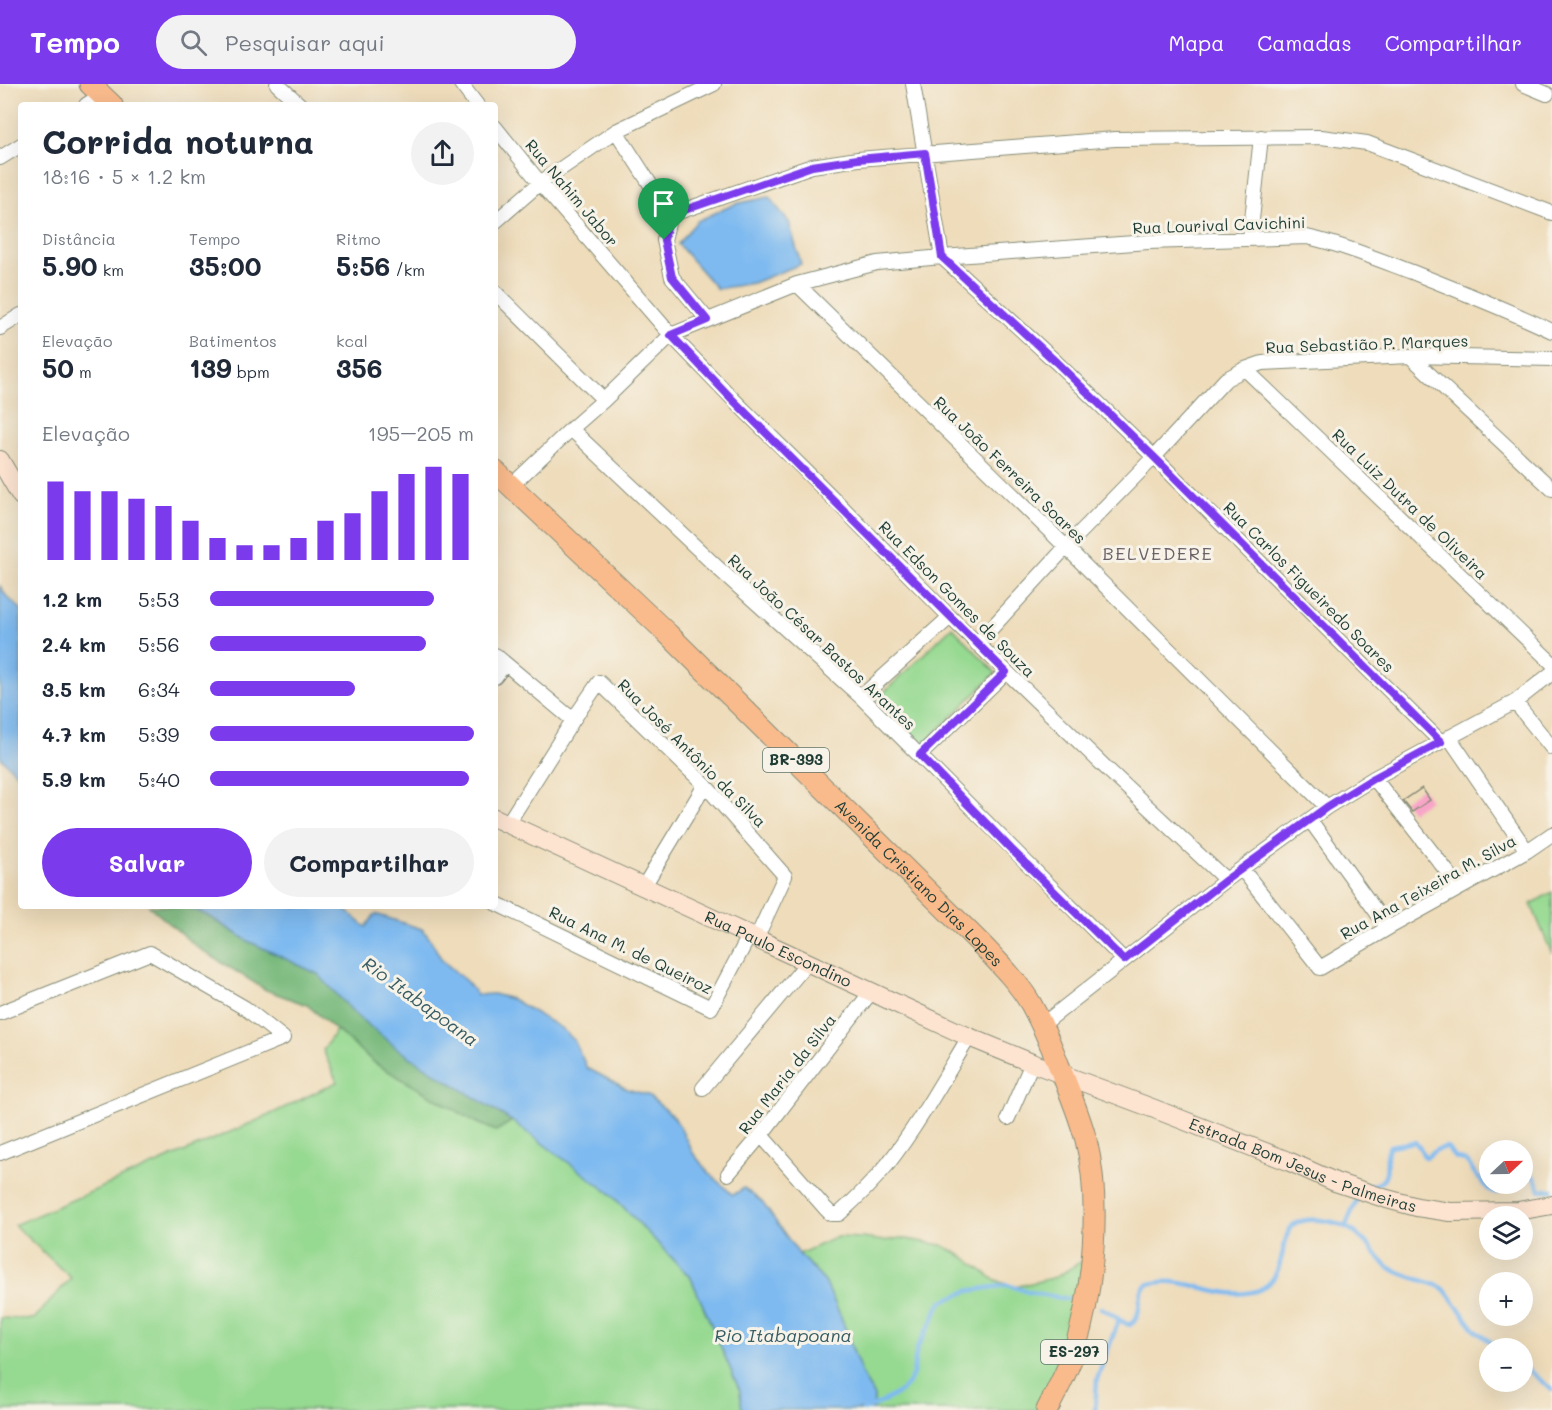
<!DOCTYPE html>
<html lang="pt">
<meta charset="utf-8">
<style>
:root{--surface:#fff;--page:#f2f2f3;--text:#1f2937;--muted:#747a83;--accent:#7c3aed}
body{margin:0;font-family:Mali,sans-serif;background:var(--page);color:var(--text);height:100vh;display:flex;flex-direction:column;font-size:22px;white-space:nowrap}
*{box-sizing:border-box;margin:0}
p{font-size:20px;color:var(--muted)}
.icon{flex:none;width:33px;height:33px;fill:none;stroke:currentColor;stroke-width:2;stroke-linecap:round;stroke-linejoin:round}
.map{position:relative;flex:1;overflow:hidden}
.details{position:absolute;left:18px;top:18px;width:480px;height:807px;display:flex;flex-direction:column;background:var(--surface);border-radius:6px;box-shadow:0 6px 24px #0002}
.details>*{flex:none}
.needle{width:39px;rotate:68deg}
.controls{position:absolute;left:1479px;top:1056px;display:grid;gap:12px}
.controls a{display:grid;place-items:center;width:54px;height:54px;border-radius:50%;background:var(--surface);box-shadow:0 6px 24px #0002;font-size:30px}
.pin{position:absolute;display:grid;place-items:center;width:51px;height:51px;color:#fff;margin:-62px -26px;border-radius:50% 50% 50% 0;rotate:-45deg;box-shadow:0 0 6px #0007}
.pin .icon{rotate:45deg}
.round{display:grid;place-items:center;flex:none;width:63px;height:63px;border-radius:32px;background:var(--page)}
.head{display:flex;align-items:center;justify-content:space-between;height:102px;padding:0 24px}
h1{font-size:33px;font-weight:700;line-height:45px}
.figures{display:grid;grid-template-columns:repeat(3,1fr);gap:9px;height:102px;padding:6px 24px}
.figures div{display:grid;align-content:center}
.figures b{font-size:26px;font-weight:700}
.figures small{font-size:16px;font-weight:400}
.figures p{font-size:16px}
.chart{height:168px;padding:12px 24px}
.chart p{display:flex;justify-content:space-between}
.chart svg{width:100%;height:108px;margin-top:6px;stroke:var(--accent);stroke-width:6}
.cta{display:flex;gap:12px;margin-top:auto;padding:12px 24px}
.cta a{flex:1;height:69px;border-radius:36px;background:var(--accent);color:#fff;font-size:24px;font-weight:700;line-height:69px;text-align:center}
.cta a+a{background:var(--page);color:var(--text)}
ul{padding:0 24px;list-style:none;font-size:20px}
li{display:grid;grid-template-columns:96px 72px 1fr;align-items:center;height:45px}
li i{height:15px;border-radius:8px;background:var(--accent)}
header{display:flex;align-items:center;gap:36px;box-sizing:border-box;height:84px;padding:0 30px;background:var(--accent);color:#fff}
header strong{font-size:28px}
nav{display:flex;gap:33px;margin-inline-start:auto;font-size:21px}
.search{width:420px;height:54px;background:var(--page);display:flex;align-items:center;gap:15px;box-sizing:border-box;padding:0 21px;border-radius:33px;color:var(--muted);font-size:22px}
.map>svg:first-child{display:block}
.green{fill:#96d991;stroke:#5a8b62;stroke-width:1.5}
.forest{fill:#78b97b;stroke:#4c7b58;stroke-width:1.5}
.water{fill:#7ebaf0;stroke:#4e7c92;stroke-width:1.5}
.lines{fill:none;stroke-linecap:round;stroke-linejoin:round}
.stream{stroke:#7ebaf0;stroke-width:4.5}
.building{fill:#f8a4c7}
.street-casing{stroke:#868c77;stroke-width:16}
.secondary-casing{stroke:#868c77;stroke-width:20}
.primary-casing{stroke:#868c77;stroke-width:23}
.street{stroke:#fff;stroke-width:14}
.secondary{stroke:#fde4d1;stroke-width:18}
.primary{stroke:#fabb8c;stroke-width:21}
.route-casing{stroke:#fff;stroke-width:12}
.route{stroke:#7c3aed;stroke-width:8}
.labels{text-anchor:middle;stroke-width:6;stroke-linejoin:round;paint-order:stroke}
.shield{fill:#f7f3e8;stroke:#60746a;stroke-width:1.5}
.shield-label{font-size:15px;font-weight:bold;fill:#1f3d34}
.street-label{font-size:16px;fill:#1f3d34;stroke:#f7f3e8}
.neighbourhood-label{font-size:18px;letter-spacing:1.5px;fill:#6b6167;stroke:#f7f3e8}
.water-label{font-size:18px;font-style:italic;fill:#375c63;stroke:#f7f3e8}
</style>
<header>
<strong>Tempo</strong>
<div class="search"><svg class="icon" aria-label="search" viewBox="0 0 24 24"><circle cx="10" cy="10" r="6"/><path d="M15 15l6 6"/></svg>Pesquisar aqui</div>
<nav><a>Mapa</a><a>Camadas</a><a>Compartilhar</a></nav>
</header>
<div class="map">
<svg width="1552" height="1326" viewBox="0 0 1552 1326">
<rect width="100%" height="100%" fill="#f7f3e8"/>
<filter id="ink" filterUnits="userSpaceOnUse"><feTurbulence type="fractalNoise" baseFrequency=".0167" numOctaves="2"/><feDisplacementMap in="SourceGraphic" scale="12" xChannelSelector="R" yChannelSelector="G"/><feConvolveMatrix kernelMatrix="1 2 1 2 8 2 1 2 1" color-interpolation-filters="sRGB"/></filter>
<filter id="wash" filterUnits="userSpaceOnUse"><feTurbulence type="fractalNoise" baseFrequency=".008" numOctaves="4" result="noise"/><feDisplacementMap in="SourceGraphic" scale="24" xChannelSelector="R" yChannelSelector="G"/><feGaussianBlur stdDeviation="1.35" result="paint"/><feColorMatrix in="noise" values="0 0 0 0 0 0 0 0 0 0 0 0 0 0 0 0 0 1.4 0 .05"/><feComposite in="paint" operator="in"/></filter>
<g filter="url(#wash)">
<rect width="100%" height="100%" fill="#eedcba"/>
<path class="green" d="M 952,543 L 996,589 L 922,662 L 877,615 Z
M 1552,808 L 1552,870 L 1531,820 Z
M 336,946 L 376,980 L 476,1038 L 496,1047 L 512,1037 L 610,1109 L 691,1194 L 740,1307 L 742,1326 L 0,1326 L 0,1234 L 34,1235 L 71,1194 L 14,1141 L 265,1033 L 337,998 L 323,966 Z
M 837,1153 L 862,1154 L 884,1157 L 900,1154 L 942,1161 L 964,1173 L 992,1194 L 1000,1198 L 1015,1203 L 1056,1193 L 1089,1173 L 1065,1271 L 1038,1326 L 873,1326 L 874,1313 L 861,1288 L 841,1233 L 825,1198 L 799,1170 Z"/>
<path class="forest" d="M 149,822 L 184,822 L 207,831 L 248,857 L 318,890 L 357,932 L 402,968 L 512,1037 L 496,1047 L 476,1038 L 376,980 L 307,921 L 266,906 L 198,864 Z"/>
<path class="water" d="M 769,113 L 789,138 L 801,180 L 753,199 L 717,205 L 678,160 L 697,137 L 735,120 Z
M 0,502 L 7,513 L 21,525 L 21,694 L 0,673 Z
M 184,822 L 341,822 L 366,843 L 375,830 L 422,845 L 430,855 L 442,876 L 467,898 L 477,911 L 493,910 L 512,915 L 561,944 L 574,956 L 587,984 L 627,1005 L 648,1011 L 674,1033 L 682,1047 L 693,1069 L 709,1089 L 733,1111 L 744,1104 L 762,1118 L 799,1170 L 825,1198 L 841,1233 L 861,1288 L 874,1313 L 873,1326 L 742,1326 L 740,1307 L 691,1194 L 610,1109 L 512,1037 L 402,968 L 357,932 L 318,890 L 248,857 L 207,831 Z"/>
<g class="lines">
<path class="stream" d="M 1522,1081 C 1532,1089 1536,1095 1540,1106 L 1552,1106
M 1367,1102 C 1372,1101 1379,1100 1382,1097 C 1391,1089 1383,1071 1390,1062 L 1415,1058 L 1420,1064 L 1424,1072 L 1427,1073 L 1436,1066 L 1447,1063 L 1454,1073 L 1465,1077 L 1468,1079 L 1476,1091 L 1491,1108 L 1495,1109 L 1501,1106 L 1502,1100
M 1345,1143 L 1357,1115
M 1101,1224 C 1112,1228 1119,1238 1130,1241 C 1145,1231 1135,1207 1147,1201 C 1148,1200 1154,1199 1155,1199 C 1190,1192 1224,1219 1259,1206 C 1292,1192 1275,1142 1302,1137 C 1317,1134 1338,1137 1351,1146 C 1358,1150 1365,1158 1371,1164 C 1377,1171 1382,1180 1390,1184 C 1404,1192 1422,1196 1437,1201 L 1444,1205 L 1476,1247 L 1499,1264
M 1522,1281 L 1552,1306
M 864,1326 L 883,1318 L 901,1307 L 908,1300 L 913,1290 L 917,1264 L 933,1236 L 938,1223 L 943,1217 L 968,1207 L 1008,1201 L 1028,1208 L 1080,1217
M 1095,1326 L 1097,1295 L 1119,1235"/>
</g>
<g id="blocks">
<path class="building" d="M 1422,704 L 1430,716 L 1412,728 L 1403,717 Z"/>
</g>
</g>
<g filter="url(#ink)">
<use href="#blocks" fill-opacity="0" stroke="#868c77" stroke-width="1.5"/>
<g class="lines">
<g class="street-casing">
<path id="street" d="M 277,0 L 300,21
M 461,0 L 477,21
M 913,0 L 942,173
M 1523,0 L 1547,10
M 86,21 L 101,11
M 495,43 L 540,99 L 671,251 L 733,315 L 841,422 L 950,533 L 1104,682 L 1226,796
M 616,47 L 670,131 L 664,156 L 672,193 L 707,235
M 0,74 L 21,61
M 670,131 L 812,82 L 858,75 L 1115,55 L 1321,53 L 1367,59 L 1552,129
M 495,138 L 540,99 L 616,47 L 714,0
M 1250,154 L 1261,53
M 942,173 L 1056,278 L 1154,373 L 1441,658
M 797,200 L 1066,463 L 1327,723
M 495,208 L 604,316
M 0,244 L 21,231
M 1410,272 L 1552,405
M 1245,285 L 1552,579
M 571,345 L 719,485 L 861,613 L 1124,876
M 511,402 L 571,345 L 604,316 L 671,251 L 797,200 L 877,179 L 942,173 L 1148,158 L 1307,153 C 1343,161 1377,175 1412,188 C 1459,207 1506,225 1552,247
M 977,560 L 1066,463 L 1154,373 L 1226,295 L 1245,285 L 1262,279 L 1410,272 L 1552,275
M 495,571 L 573,636
M 495,593 L 505,580
M 861,613 L 950,533
M 1515,618 L 1552,664
M 1449,653 L 1527,767
M 920,671 L 1006,588
M 1374,694 L 1460,804
M 1310,736 L 1388,844
M 508,739 L 573,636 L 599,598 L 705,701 L 785,792 L 756,855
M 1242,785 L 1320,884 L 1388,844 L 1527,767 L 1552,750
M 644,802 L 705,701
M 495,819 L 711,924 L 749,852
M 0,929 L 150,869 L 245,924 L 283,954 L 0,1069
M 1042,941 L 1226,796 L 1327,723 L 1374,694 L 1515,618 L 1552,589
M 703,1004 L 808,878
M 1008,1034 L 1032,979
M 761,1051 L 825,1124 L 831,1130 L 839,1130 C 856,1115 872,1099 887,1081 C 918,1041 943,996 969,953
M 728,1090 L 761,1051 L 871,908"/>
</g>
<g class="secondary-casing">
<g id="secondary">
<path d="M 0,376 L 21,412"/>
<path id="s1" d="M 495,734 L 969,953 L 1032,979 L 1152,1024 L 1288,1077 L 1335,1098 L 1387,1115 L 1417,1123 L 1450,1128 L 1518,1127 L 1552,1121"/>
</g>
</g>
<g class="primary-casing">
<g id="primary">
<path d="M 90,0 L 112,21"/>
<path id="s2" d="M 495,387 L 667,549 L 981,860 C 999,879 1018,898 1031,920 C 1042,940 1051,961 1059,982 C 1069,1006 1079,1031 1086,1056 C 1101,1116 1094,1205 1075,1264 C 1069,1285 1057,1306 1047,1326"/>
</g>
</g>
<use href="#street" class="street"/>
<use href="#secondary" class="secondary"/>
<use href="#primary" class="primary"/>
</g>
</g>
<g class="lines" filter="url(#ink)">
<g class="route-casing">
<path id="route" d="M 925,69 L 942,173 L 1056,278 L 1154,373 L 1441,658 L 1374,694 L 1327,723 L 1226,796 L 1124,876 L 1011,765 L 920,671 L 1006,588 L 732,315 L 671,251 L 707,236 L 672,193 L 664,156 L 670,131 L 812,82 L 858,75 Z"/>
</g>
<use href="#route" class="route"/>
</g>
<g class="labels">
<g class="shield">
<rect x="763" y="664" width="66" height="24" rx="4.5"/>
<rect x="1041" y="1256" width="66" height="24" rx="4.5"/>
</g>
<g class="shield-label">
<text x="796" y="681">BR-393</text>
<text x="1074" y="1273">ES-297</text>
</g>
<g class="street-label">
<text transform="translate(572 109) rotate(50)" y="6">Rua Nahim Jabor</text>
<text transform="translate(1219 141) rotate(-2)" y="6">Rua Lourival Cavichini</text>
<text transform="translate(1367 260) rotate(-2)" y="6">Rua Sebastião P. Marques</text>
<text transform="translate(1010 386) rotate(44)" y="6">Rua João Ferreira Soares</text>
<text transform="translate(1410 420) rotate(44)" y="6">Rua Luiz Dutra de Oliveira</text>
<text transform="translate(1309 503) rotate(45)" y="6">Rua Carlos Figueiredo Soares</text>
<text transform="translate(957 515) rotate(45)" y="6">Rua Edson Gomes de Souza</text>
<text transform="translate(822 558) rotate(43)" y="6">Rua João César Bastos Arantes</text>
<text transform="translate(692 669) rotate(45)" y="6">Rua José Antônio da Silva</text>
<text dy="6" stroke="none"><textPath href="#s2" startOffset="591">Avenida Cristiano Dias Lopes</textPath></text>
<text transform="translate(1428 803) rotate(-29)" y="6">Rua Ana Teixeira M. Silva</text>
<text dy="6" stroke="none"><textPath href="#s1" startOffset="312">Rua Paulo Escondino</textPath></text>
<text transform="translate(631 866) rotate(26)" y="6">Rua Ana M. de Queiroz</text>
<text transform="translate(787 990) rotate(-52)" y="6">Rua Maria da Silva</text>
<text dy="6" stroke="none"><textPath href="#s1" startOffset="880">Estrada Bom Jesus - Palmeiras</textPath></text>
</g>
<g class="neighbourhood-label">
<text x="1158" y="476">BELVEDERE</text>
</g>
<g class="water-label">
<text transform="translate(420 918) rotate(36)" y="6">Rio Itabapoana</text>
<text x="783" y="1258">Rio Itabapoana</text>
</g>
</g>
</svg>
<div class="controls">
<a><svg class="needle" viewBox="-14 -14 28 28"><path d="M0-13l5 13h-10z" fill="#e53935"/><path d="M0 13l5-13h-10z" fill="#747a83"/></svg></a>
<a><svg class="icon" aria-label="layers" viewBox="0 0 24 24"><path d="M12 4l9 5-9 5-9-5zM3 14l9 5 9-5"/></svg></a>
<a>+</a>
<a>−</a>
</div>
<div class="pin" style="left:664px;top:156px;background:#1e9e55"><svg class="icon" aria-label="arrive" viewBox="0 0 24 24"><path d="M6 21V4h12l-3 4 3 4H6"/></svg></div>
<section class="details">
<div class="head"><div><h1>Corrida noturna</h1><p>18:16 · 5 × 1.2 km</p></div><a class="round"><svg class="icon" aria-label="share" viewBox="0 0 24 24"><path d="M12 15V3M7 8l5-5 5 5M5 13v7h14v-7"/></svg></a></div>
<div class="figures">
<div><p>Distância</p><b>5.90<small> km</small></b></div>
<div><p>Tempo</p><b>35:00</b></div>
<div><p>Ritmo</p><b>5:56<small> /km</small></b></div>
</div>
<div class="figures">
<div><p>Elevação</p><b>50<small> m</small></b></div>
<div><p>Batimentos</p><b>139<small> bpm</small></b></div>
<div><p>kcal</p><b>356</b></div>
</div>
<div class="chart"><p><span>Elevação</span>195–205 m</p>
<svg viewBox="0 0 160 44" preserveAspectRatio="none"><path d="M5 44V12M15 44V16M25 44V16M35 44V19M45 44V22M55 44V28M65 44V35M75 44V38M85 44V38M95 44V35M105 44V28M115 44V25M125 44V16M135 44V9M145 44V6M155 44V9"/></svg>
</div>
<ul>
<li><b>1.2 km</b>5:53<i style="width:85%"></i></li>
<li><b>2.4 km</b>5:56<i style="width:82%"></i></li>
<li><b>3.5 km</b>6:34<i style="width:55%"></i></li>
<li><b>4.7 km</b>5:39<i style="width:100%"></i></li>
<li><b>5.9 km</b>5:40<i style="width:98%"></i></li>
</ul>
<div class="cta"><a>Salvar</a><a>Compartilhar</a></div>
</section>
</div>
